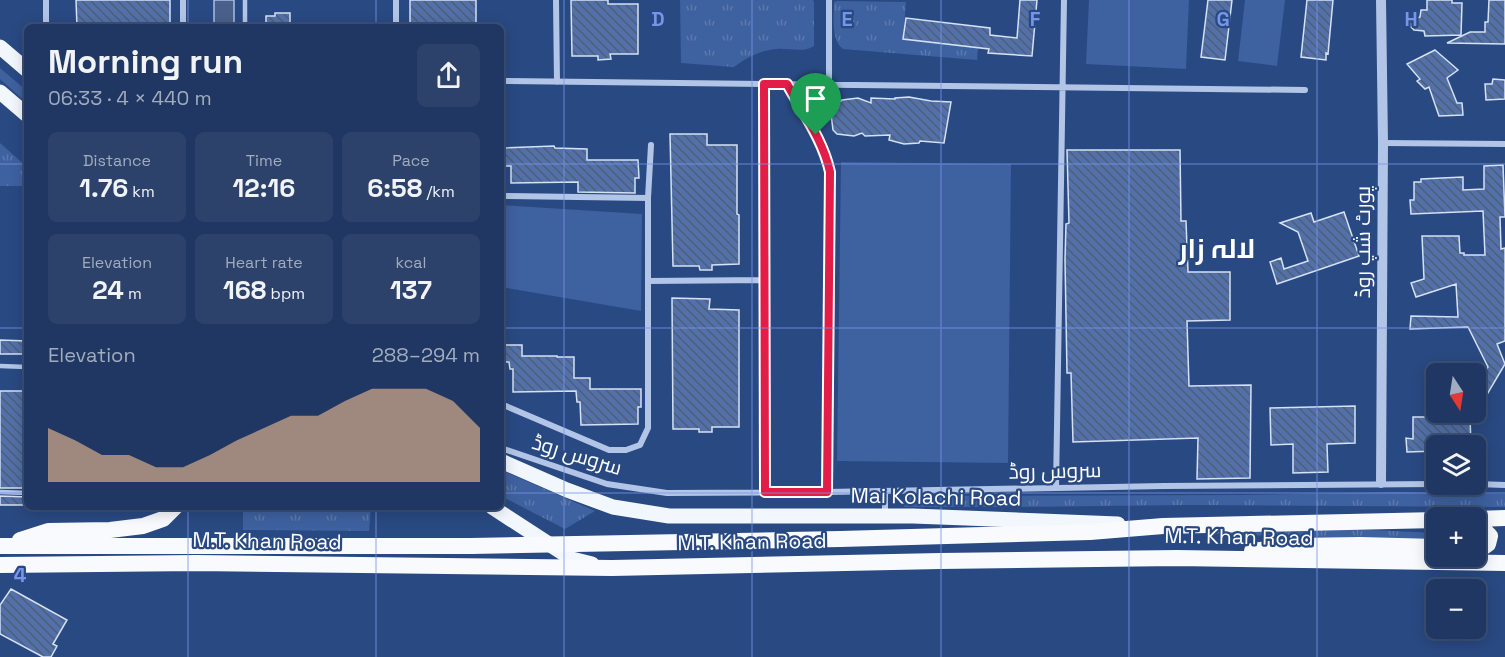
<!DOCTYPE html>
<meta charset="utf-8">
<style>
:root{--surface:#1f3762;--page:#2c426b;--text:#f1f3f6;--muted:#a1acbe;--line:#3c5177;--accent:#d6ab8b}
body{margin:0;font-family:"Space Grotesk",Cairo,sans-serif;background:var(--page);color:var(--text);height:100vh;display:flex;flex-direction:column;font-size:22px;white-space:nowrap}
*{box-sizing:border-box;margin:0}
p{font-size:20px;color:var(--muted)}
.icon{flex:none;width:33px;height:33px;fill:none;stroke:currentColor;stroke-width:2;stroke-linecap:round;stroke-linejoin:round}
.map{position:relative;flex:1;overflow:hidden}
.sheet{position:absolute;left:24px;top:24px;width:480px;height:486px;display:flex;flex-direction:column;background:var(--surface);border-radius:9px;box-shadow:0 3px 15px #0003,0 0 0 2px var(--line)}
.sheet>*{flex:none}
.needle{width:39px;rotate:168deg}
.fabs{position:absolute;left:1426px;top:363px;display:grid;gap:12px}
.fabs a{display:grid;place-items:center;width:60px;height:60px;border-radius:9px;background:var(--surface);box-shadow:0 3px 15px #0003,0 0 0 2px var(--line);font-size:30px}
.pin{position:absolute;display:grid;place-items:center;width:51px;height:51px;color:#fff;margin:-62px -26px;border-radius:50% 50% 50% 0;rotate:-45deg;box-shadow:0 0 6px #0007}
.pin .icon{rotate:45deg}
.round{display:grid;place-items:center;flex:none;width:63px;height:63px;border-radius:9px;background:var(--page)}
.headline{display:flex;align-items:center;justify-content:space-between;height:102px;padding:0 24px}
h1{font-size:33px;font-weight:800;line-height:45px}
.stats{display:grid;grid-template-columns:repeat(3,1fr);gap:9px;height:102px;padding:6px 24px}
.stats div{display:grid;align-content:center;border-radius:9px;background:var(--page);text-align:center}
.stats b{font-size:26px;font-weight:800}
.stats small{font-size:16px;font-weight:400}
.stats p{font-size:16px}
.chart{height:168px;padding:12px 24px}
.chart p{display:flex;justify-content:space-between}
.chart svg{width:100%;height:108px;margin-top:6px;fill:var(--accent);opacity:.7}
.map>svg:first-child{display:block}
.grass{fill:url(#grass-tufts)}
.park{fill:#3e619f}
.water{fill:#4a608a;stroke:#a6bfe6;stroke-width:1.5}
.building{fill:url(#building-back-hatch);stroke:#d5e1f5;stroke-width:1.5}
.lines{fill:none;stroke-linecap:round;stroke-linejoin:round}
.service{stroke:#b2c5e6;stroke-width:4.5}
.minor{stroke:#b2c5e6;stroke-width:6}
.tertiary{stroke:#b2c5e6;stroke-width:10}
.primary{stroke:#f2f6fd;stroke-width:15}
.trunk{stroke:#f8fafe;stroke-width:16}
.trunk-bridge{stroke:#f8fafe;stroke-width:16}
.route-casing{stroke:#fff;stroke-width:12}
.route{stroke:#e11d48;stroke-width:8}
.grid{fill:none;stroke:#7795e8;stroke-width:1.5;stroke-opacity:0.55}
.labels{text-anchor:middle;stroke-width:4.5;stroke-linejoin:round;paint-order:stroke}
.street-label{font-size:21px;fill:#fff;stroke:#294982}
.district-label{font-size:27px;font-weight:bold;fill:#fff;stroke:#294982}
.grid-label{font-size:20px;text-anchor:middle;font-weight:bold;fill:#7795e8;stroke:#294982;stroke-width:4.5;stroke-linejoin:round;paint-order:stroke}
</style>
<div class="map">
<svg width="1505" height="657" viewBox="0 0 1505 657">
<defs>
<pattern id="grass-tufts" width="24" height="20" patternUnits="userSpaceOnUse" patternTransform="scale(1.5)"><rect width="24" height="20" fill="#3e619f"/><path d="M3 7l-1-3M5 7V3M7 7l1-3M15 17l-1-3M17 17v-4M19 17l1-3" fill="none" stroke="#5b79ad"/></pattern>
<pattern id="building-back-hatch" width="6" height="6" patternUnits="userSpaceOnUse" patternTransform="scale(1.5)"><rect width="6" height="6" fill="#5271aa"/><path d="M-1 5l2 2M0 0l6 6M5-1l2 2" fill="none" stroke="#4f5d76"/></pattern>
</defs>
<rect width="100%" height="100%" fill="#294982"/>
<path class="grass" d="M 680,0 L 813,0 L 814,2 L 814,46 C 804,53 790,48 777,49 C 761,50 747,57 734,67 L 681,63 Z
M 837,1 L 906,2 L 903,39 L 978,48 L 977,60 L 843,49 C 831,40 834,18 834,4 L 834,2 Z
M 0,68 L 27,91 L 27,103 L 0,79 Z
M 0,143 L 27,167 L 27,186 L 0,186 Z
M 501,470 L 595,511 L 565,529 L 501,496 Z
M 1396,492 L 1505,494 L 1505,507 L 1190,505 L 1008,507 L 904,507 L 907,496 L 1241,495 Z
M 243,507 L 371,507 L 369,531 L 243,530 Z
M 1282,526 L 1437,533 L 1437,543 L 1174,532 Z"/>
<path class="park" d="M 1089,0 L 1189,0 L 1186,69 L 1086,64 Z
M 1245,0 L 1285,0 L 1277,66 L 1238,61 Z
M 841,162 L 1011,164 L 1008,463 L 837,461 Z
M 501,205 L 642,214 L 641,311 L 501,287 Z"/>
<path class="water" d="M 214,0 L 234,0 L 234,27 L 214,27 Z"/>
<path class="building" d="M 76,0 L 170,0 L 170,27 L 77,27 Z
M 410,0 L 476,0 L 476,27 L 410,27 Z
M 571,0 L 608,0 L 608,4 L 638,4 L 638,54 L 610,54 L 611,59 L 598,60 L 598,56 L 572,56 Z
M 1020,0 L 1037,0 L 1032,56 L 988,53 L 989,49 L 903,39 L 906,18 L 990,28 L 990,35 L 1017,38 Z
M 1208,0 L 1232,0 L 1225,60 L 1201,57 Z
M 1307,0 L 1333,0 L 1328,54 L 1326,53 L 1326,60 L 1301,57 Z
M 1427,0 L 1452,0 L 1452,3 L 1462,3 L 1461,35 L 1425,36 L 1424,31 L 1414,30 L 1411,27 L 1410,21 L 1420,17 L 1421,10 L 1427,10 Z
M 1489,0 L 1505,0 L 1505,44 L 1447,43 L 1470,32 L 1485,32 L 1485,22 L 1488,22 Z
M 275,13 L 290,13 L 290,27 L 266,27 L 266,16 L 275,16 Z
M 1435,50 L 1458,70 L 1447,78 L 1457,103 L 1462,103 L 1463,115 L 1439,116 L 1429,87 L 1425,89 L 1417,81 L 1420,79 L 1407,64 Z
M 1493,79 L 1505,80 L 1505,99 L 1486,100 L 1485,84 L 1492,84 Z
M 909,97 L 931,101 L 951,102 L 944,143 L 920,141 L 919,143 L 904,144 L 889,140 L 890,135 L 865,136 L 862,133 L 854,136 L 837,134 L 833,130 L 831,114 L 834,107 L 842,100 L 858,98 L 871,103 L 871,98 L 895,99 L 895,98 Z
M 670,134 L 707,134 L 707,145 L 737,145 L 737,214 L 739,215 L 739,264 L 712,265 L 712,270 L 700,270 L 699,266 L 673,266 Z
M 554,146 L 555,148 L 587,149 L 587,160 L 638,160 L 639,178 L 635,178 L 635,193 L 578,192 L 578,182 L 511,183 L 511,166 L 501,166 L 501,148 Z
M 1067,150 L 1180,150 L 1181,221 L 1186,221 L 1188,272 L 1230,272 L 1230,320 L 1187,321 L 1189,386 L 1251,385 L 1250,478 L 1197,479 L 1198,438 L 1073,442 L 1071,373 L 1067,373 L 1065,260 L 1066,224 L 1069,223 Z
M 1503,165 L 1505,217 L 1500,217 L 1501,249 L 1505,248 L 1505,341 L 1497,344 L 1505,364 L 1476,413 L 1476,387 L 1488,367 L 1468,327 L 1410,329 L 1411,316 L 1458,317 L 1456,284 L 1416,297 L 1411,283 L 1424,279 L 1422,236 L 1459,236 L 1460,253 L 1464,253 L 1464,255 L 1485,255 L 1483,211 L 1411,214 L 1410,200 L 1414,200 L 1414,182 L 1421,182 L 1421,179 L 1463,177 L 1463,190 L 1484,189 L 1484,166 Z
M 1344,212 L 1359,256 L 1277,284 L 1270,262 L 1281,258 L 1284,269 L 1308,261 L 1298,232 L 1280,223 L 1311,213 L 1314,222 Z
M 672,298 L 710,299 L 709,309 L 739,310 L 739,427 L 712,427 L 712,432 L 699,432 L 699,429 L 673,429 Z
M 0,340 L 27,341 L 27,354 L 0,354 Z
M 501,345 L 522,345 L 522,356 L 557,356 L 557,357 L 574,357 L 574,378 L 590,378 L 590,389 L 641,389 L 641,407 L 638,407 L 638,424 L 581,425 L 580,402 L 577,402 L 576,391 L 513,392 L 513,369 L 510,369 L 509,362 L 501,362 Z
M 0,391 L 27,391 L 27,488 L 0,488 Z
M 1355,406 L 1355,443 L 1327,444 L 1328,472 L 1293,473 L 1293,444 L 1271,445 L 1270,408 Z
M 1413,417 L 1470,417 L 1471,446 L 1437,446 L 1437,451 L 1407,452 L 1406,438 L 1413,439 Z
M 0,496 L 27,497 L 27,505 L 0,505 Z
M 11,589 L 67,620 L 53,644 L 57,646 L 51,657 L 43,657 L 0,634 L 0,605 Z"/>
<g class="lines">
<path class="service" d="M 245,0 L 245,27
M 0,366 L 27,367
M 0,492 L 27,493"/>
<path class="minor" d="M 556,0 L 557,82
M 829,0 L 829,85
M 45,27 L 46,23 L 46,0
M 183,27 L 183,0
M 396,27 L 396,0
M 501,81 L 1305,90
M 764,84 L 765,492
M 787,84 C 803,113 823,140 830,172 L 827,492
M 1383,143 L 1505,144
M 501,196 L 648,198
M 648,281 L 764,280
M 501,404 L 609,450 L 626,450 L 640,445 L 648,428 L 648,198 L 651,145
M 501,448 L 607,484 L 667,493 L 827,492 L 1164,486 L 1437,484
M 1476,484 L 1505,485
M 1056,488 L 1064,0
M 885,491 L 885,515"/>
<path class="tertiary" d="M 1381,483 L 1383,143 L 1381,0"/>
<path class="primary" d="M 0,47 L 27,70
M 0,92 L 27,115
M 501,461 L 567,490 L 613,507 L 669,516 L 913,516 L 1118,524
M 492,507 L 572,559 L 592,564"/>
<path class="trunk" d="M 1476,519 L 1505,518
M 1476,530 L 1484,530 L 1490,536 L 1488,544 L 1481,549 L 1476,549
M 840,539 L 1090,532 L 1163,526 L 1437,520
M 20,540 L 48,531 L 110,530 L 143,526 L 163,519 L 175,507
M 0,546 L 471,546
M 1252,551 L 1295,546 L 1360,545 L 1437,547
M 0,565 L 197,563 L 612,568 L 940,561 L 1177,558 L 1505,563"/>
<path class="trunk-bridge" d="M 471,546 L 840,539"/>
</g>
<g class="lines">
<g class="route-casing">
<path id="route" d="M 764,84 L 787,84 C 803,113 823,140 830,172 L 827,492 L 765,492 Z"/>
</g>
<use href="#route" class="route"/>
</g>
<path class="grid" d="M 188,0 L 188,27M 376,0 L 376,27M 564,0 L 564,657M 752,0 L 752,657M 941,0 L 941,657M 1129,0 L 1129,657M 1317,0 L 1317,657M 0,164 L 27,164M 501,164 L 1505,164M 0,328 L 27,328M 501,328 L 1505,328M 0,493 L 27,493M 501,493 L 1505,493M 188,507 L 188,657M 376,507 L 376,657"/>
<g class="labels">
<g class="street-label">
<text transform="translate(1363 242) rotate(-90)" y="7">پورٹ شپ روڈ</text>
<text transform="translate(577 455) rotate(17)" y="7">سروس روڈ</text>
<text transform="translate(1055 471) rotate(-1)" y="7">سروس روڈ</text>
<text transform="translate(936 497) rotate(1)" y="7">Mai Kolachi Road</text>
<text transform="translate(1239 537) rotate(1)" y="7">M.T. Khan Road</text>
<text transform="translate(267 541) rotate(1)" y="7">M.T. Khan Road</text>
<text transform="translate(752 542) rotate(-1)" y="7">M.T. Khan Road</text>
</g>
<g class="district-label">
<text x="1217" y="258">لالہ زار</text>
</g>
</g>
<g class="grid-label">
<text x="658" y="26">D</text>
<text x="847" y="26">E</text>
<text x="1035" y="26">F</text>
<text x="1223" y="26">G</text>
<text x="1411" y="26">H</text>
<text x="20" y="582">4</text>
</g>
</svg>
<div class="fabs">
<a><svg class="needle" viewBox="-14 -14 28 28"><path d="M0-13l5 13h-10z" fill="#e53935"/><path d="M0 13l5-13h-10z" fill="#a1acbe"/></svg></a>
<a><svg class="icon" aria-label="layers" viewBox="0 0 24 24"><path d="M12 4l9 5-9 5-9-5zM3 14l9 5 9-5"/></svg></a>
<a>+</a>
<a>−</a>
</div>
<div class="pin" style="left:816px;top:135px;background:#1e9e55"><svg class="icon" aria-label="arrive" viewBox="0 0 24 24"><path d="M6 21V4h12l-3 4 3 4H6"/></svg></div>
<section class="sheet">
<div class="headline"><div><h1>Morning run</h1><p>06:33 · 4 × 440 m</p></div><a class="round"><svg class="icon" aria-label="share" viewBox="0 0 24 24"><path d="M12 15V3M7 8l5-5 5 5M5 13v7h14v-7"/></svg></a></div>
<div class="stats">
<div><p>Distance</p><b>1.76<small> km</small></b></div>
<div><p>Time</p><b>12:16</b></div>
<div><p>Pace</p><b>6:58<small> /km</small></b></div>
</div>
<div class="stats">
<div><p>Elevation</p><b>24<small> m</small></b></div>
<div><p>Heart rate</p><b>168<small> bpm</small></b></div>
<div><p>kcal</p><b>137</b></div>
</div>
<div class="chart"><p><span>Elevation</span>288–294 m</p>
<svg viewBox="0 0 160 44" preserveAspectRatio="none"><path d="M0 44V22L10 27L20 33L30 33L40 38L50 38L60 33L70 27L80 22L90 17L100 17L110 11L120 6L130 6L140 6L150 11L160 22V44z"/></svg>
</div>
</section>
</div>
